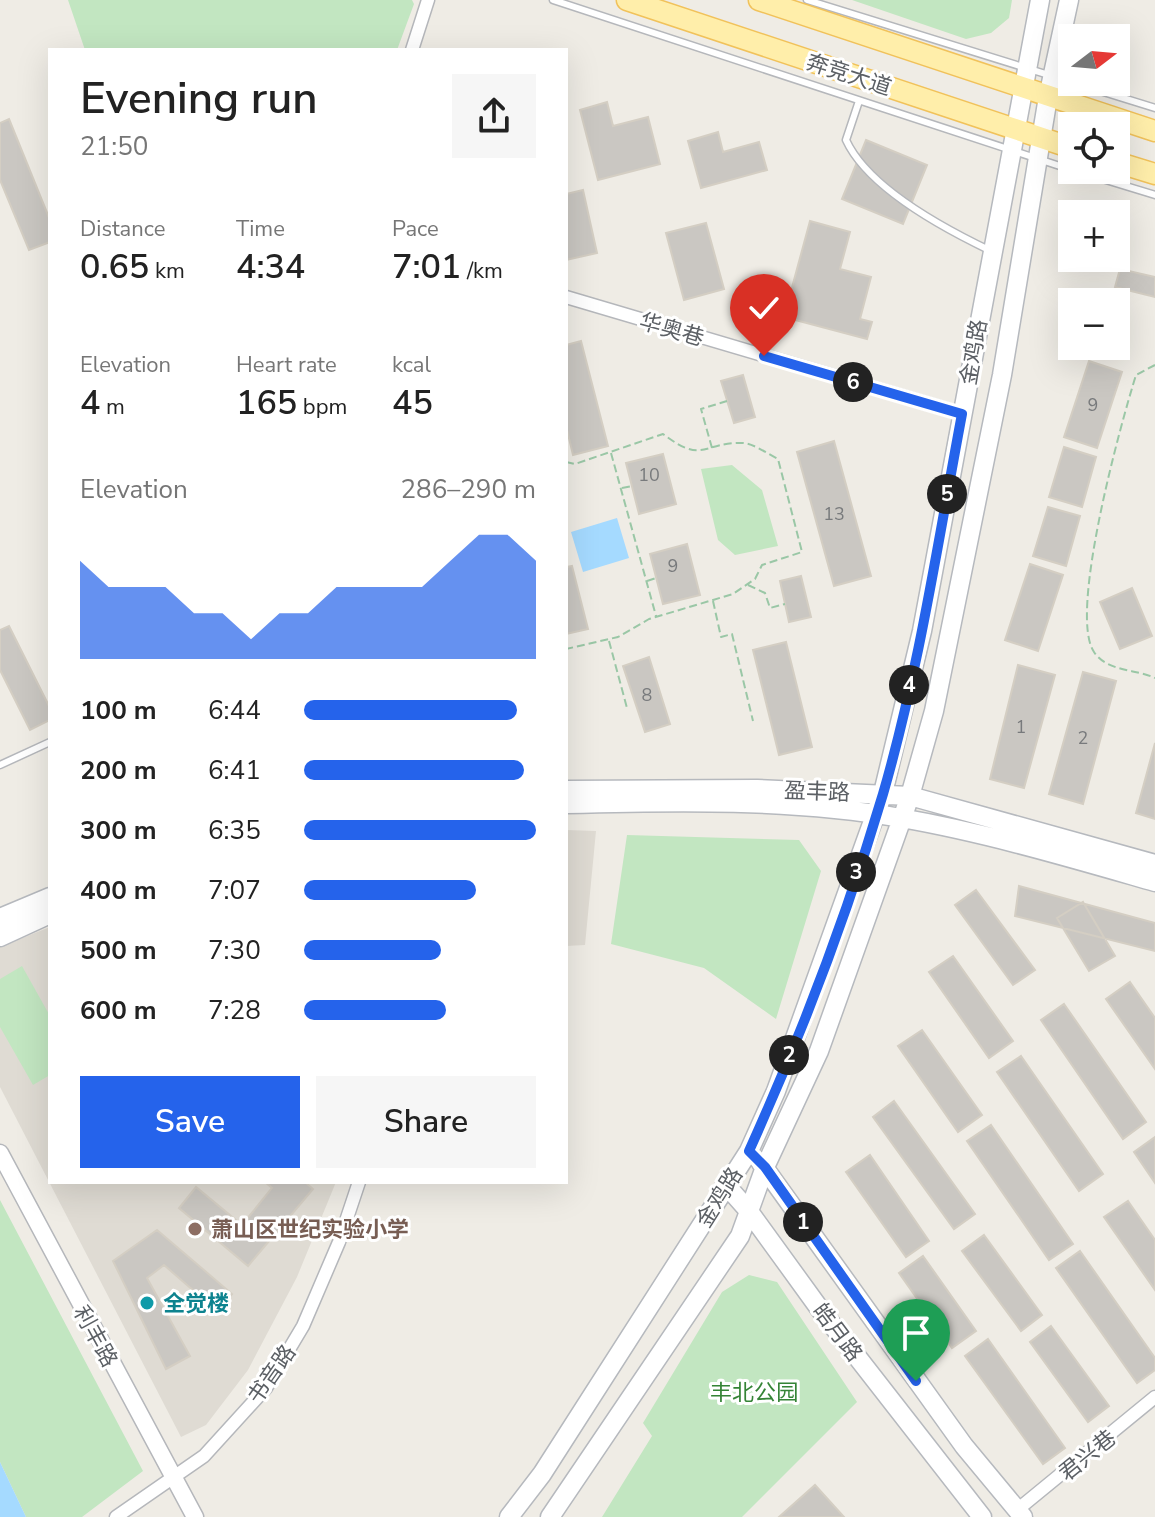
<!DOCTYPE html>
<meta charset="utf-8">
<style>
:root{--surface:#fff;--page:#f6f6f6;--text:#222;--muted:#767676;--accent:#2563eb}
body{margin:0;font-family:"Nunito Sans","Noto Sans SC",sans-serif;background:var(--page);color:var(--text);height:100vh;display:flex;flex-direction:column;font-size:30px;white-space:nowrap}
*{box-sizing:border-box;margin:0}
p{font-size:26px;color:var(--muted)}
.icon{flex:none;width:44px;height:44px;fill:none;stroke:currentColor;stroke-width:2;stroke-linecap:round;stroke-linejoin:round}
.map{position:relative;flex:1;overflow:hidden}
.side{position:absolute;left:48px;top:48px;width:520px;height:1136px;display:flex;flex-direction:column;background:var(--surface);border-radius:0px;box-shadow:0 8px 32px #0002}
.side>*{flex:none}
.needle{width:52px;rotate:74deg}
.fabs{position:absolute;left:1058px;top:24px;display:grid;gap:16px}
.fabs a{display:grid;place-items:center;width:72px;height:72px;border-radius:0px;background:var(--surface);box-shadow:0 8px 32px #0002;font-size:40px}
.pin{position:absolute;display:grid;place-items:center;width:68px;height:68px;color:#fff;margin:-82px -34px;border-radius:50% 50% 50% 0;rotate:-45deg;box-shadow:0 0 8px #0007}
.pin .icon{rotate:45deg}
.km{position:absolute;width:40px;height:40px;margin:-20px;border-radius:50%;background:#222;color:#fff;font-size:22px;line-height:40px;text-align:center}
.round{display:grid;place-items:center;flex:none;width:84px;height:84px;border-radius:0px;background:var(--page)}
.overview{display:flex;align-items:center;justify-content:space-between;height:136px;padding:0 32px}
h1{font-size:44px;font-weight:600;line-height:60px}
.figures{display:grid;grid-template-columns:repeat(3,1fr);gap:12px;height:136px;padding:8px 32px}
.figures div{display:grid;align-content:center}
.figures b{font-size:34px;font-weight:600}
.figures small{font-size:22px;font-weight:400}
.figures p{font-size:22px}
.chart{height:224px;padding:16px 32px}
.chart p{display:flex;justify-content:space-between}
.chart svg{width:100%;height:144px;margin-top:8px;fill:var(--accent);opacity:.7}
.primary-button{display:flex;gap:16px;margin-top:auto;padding:16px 32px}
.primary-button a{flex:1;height:92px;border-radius:0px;background:var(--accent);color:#fff;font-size:32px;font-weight:600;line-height:92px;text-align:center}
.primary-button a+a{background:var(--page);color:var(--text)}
ul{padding:0 32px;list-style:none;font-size:26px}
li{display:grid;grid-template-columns:128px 96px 1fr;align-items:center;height:60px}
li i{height:20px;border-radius:10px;background:var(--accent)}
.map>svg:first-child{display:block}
.education{fill:#dfdbd3}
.green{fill:#c2e6c1}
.water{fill:#a5daff}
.building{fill:#cac7c2;stroke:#d4cec3;stroke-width:2}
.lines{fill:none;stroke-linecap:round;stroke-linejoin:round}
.service-casing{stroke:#b5b7bb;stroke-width:9}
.minor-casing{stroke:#b5b7bb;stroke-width:15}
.tertiary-casing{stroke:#b5b7bb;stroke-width:19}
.secondary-casing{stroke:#b6b9be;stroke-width:21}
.primary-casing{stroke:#f1c25b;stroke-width:23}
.path{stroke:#9ac7a6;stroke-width:2;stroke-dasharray:8 4;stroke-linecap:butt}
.service{stroke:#fff;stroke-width:6}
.minor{stroke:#fff;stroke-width:12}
.tertiary{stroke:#fff;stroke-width:16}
.secondary{stroke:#fff;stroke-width:18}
.primary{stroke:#fea;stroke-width:20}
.route-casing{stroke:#fff;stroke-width:16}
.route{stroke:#2563eb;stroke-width:10}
.education-dot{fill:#8d6e63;stroke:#fff;stroke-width:3}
.culture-dot{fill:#0f9aa8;stroke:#fff;stroke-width:3}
.labels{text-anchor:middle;stroke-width:6;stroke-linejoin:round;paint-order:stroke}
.number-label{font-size:18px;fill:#787a7c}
.street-label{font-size:22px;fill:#5c6065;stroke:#fff}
.education-label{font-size:22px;font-weight:bold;fill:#785e54;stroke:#fff;text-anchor:start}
.culture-label{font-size:22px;font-weight:bold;fill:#0d838f;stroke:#fff;text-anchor:start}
.park-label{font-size:22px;fill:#358436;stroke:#fff}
</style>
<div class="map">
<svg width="1155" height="1517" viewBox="0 0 1155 1517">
<rect width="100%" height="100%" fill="#efece5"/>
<path class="education" d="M 566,830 L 596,831 L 585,945 L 566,946 Z
M 50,927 L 50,1182 L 336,1182 L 297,1277 L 248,1370 L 206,1425 L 181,1437 L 0,1087 L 0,947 Z"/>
<path class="green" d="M 68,0 L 412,0 L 414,4 L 397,50 L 85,50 Z
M 852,0 L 1012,0 L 1009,18 L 991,33 L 966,39 Z
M 732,465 L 762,490 L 778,546 L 735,555 L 718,540 L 701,469 Z
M 627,835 L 799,840 L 821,871 L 776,1019 L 704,968 L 611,944 Z
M 22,966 L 50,1016 L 50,1075 L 33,1085 L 0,1027 L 0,979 Z
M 0,1200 L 143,1471 L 82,1517 L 26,1517 L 0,1462 Z
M 749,1275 L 777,1282 L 857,1402 L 742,1517 L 602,1517 L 652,1436 L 643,1423 L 722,1292 Z"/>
<path class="water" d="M 617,518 L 629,558 L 583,572 L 571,532 Z
M 0,1462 L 26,1517 L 0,1517 Z"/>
<path class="building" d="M 607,102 L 613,126 L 648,117 L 660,164 L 598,180 L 580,110 Z
M 9,119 L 50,220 L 50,242 L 29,250 L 0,180 L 0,123 Z
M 718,132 L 723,152 L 759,142 L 767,170 L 701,188 L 688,141 Z
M 866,140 L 927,165 L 903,224 L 842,199 Z
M 583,190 L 597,253 L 566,260 L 566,194 Z
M 810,221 L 850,232 L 840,269 L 871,277 L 860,319 L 872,322 L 867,339 L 784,317 Z
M 706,223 L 724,289 L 684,300 L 666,233 Z
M 1120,269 L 1155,277 L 1155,297 L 1115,287 Z
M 581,341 L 608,446 L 573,455 L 566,426 L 566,345 Z
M 1089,361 L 1122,372 L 1097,448 L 1064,437 Z
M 743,375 L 755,417 L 734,423 L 721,381 Z
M 834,441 L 871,576 L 834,586 L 797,452 Z
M 1064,447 L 1096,457 L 1082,507 L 1049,497 Z
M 663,454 L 676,504 L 639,514 L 626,463 Z
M 1048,507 L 1080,516 L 1066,566 L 1033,556 Z
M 687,544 L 700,595 L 663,604 L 650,554 Z
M 1030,564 L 1063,575 L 1038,651 L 1005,640 Z
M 572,566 L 588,629 L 566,634 L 566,567 Z
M 801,576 L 811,617 L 789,622 L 780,581 Z
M 1132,588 L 1152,636 L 1120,649 L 1100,602 Z
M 9,626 L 50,708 L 50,720 L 30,730 L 0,670 L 0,630 Z
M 786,642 L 812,747 L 779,755 L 753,650 Z
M 649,657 L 670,724 L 645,732 L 623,666 Z
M 1018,665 L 1055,675 L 1024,788 L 990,779 Z
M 1083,672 L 1116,681 L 1083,804 L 1049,794 Z
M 1155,743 L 1155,819 L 1136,813 Z
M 1019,886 L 1155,923 L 1155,951 L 1015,916 Z
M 976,890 L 1035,970 L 1013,985 L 955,905 Z
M 1083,902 L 1115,956 L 1089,971 L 1057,918 Z
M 953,956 L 1013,1041 L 989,1058 L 929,972 Z
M 1130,982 L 1155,1018 L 1155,1069 L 1106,999 Z
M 1064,1004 L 1146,1122 L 1123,1139 L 1041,1020 Z
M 922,1030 L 982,1115 L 958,1132 L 898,1046 Z
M 1021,1056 L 1103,1174 L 1079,1191 L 997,1072 Z
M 894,1101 L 975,1214 L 954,1229 L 873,1117 Z
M 991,1125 L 1073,1244 L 1049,1260 L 967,1141 Z
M 1155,1137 L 1155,1183 L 1134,1152 Z
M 870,1155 L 929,1241 L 906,1257 L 846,1172 Z
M 265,1182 L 305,1182 L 313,1189 L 248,1266 L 179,1208 L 196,1187 L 242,1225 L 272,1188 Z
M 1128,1201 L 1155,1240 L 1155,1290 L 1104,1217 Z
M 157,1230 L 232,1294 L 217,1311 L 164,1265 L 147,1278 L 190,1356 L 166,1369 L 113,1261 Z
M 984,1235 L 1042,1315 L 1021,1331 L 962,1251 Z
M 1080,1251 L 1155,1358 L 1155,1370 L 1137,1383 L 1056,1268 Z
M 923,1256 L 976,1331 L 952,1348 L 899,1273 Z
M 1051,1326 L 1109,1406 L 1088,1422 L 1030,1342 Z
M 988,1339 L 1065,1448 L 1043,1464 L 965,1356 Z
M 815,1485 L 844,1517 L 779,1517 Z"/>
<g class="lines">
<g class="service-casing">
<path id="service" d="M 553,0 L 1072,170
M 807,0 L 1155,108
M 859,101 L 846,140 C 868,188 945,229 991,251
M 1073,170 L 1155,195
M 0,765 L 50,742"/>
</g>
<g class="minor-casing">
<path id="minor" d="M 412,50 L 428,0
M 566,297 L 962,414
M 1017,1510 L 1155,1397
M 116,1517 L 204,1456 L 266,1388 L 303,1326 L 339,1242 L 359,1182"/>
</g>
<g class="tertiary-casing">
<path id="tertiary" d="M 0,1153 L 195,1517"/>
</g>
<g class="secondary-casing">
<path id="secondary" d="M 566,790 L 757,789 L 910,796 L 1155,864
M 566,804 C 677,801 791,799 901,818 C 987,833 1071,858 1155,882
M 0,918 L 50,897
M 0,937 L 50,914
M 761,1163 L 964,1446 L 1023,1517
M 725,1184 L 748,1210 L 819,1308 L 982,1517
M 509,1517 L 542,1474 L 749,1151 L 776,1091 L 883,793 L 922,631 L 1040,0
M 550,1517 L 740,1236 L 765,1167 L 819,1051 L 910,796 L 934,711 L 1002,375 L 1048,97 L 1069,0"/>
</g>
<g class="primary-casing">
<path id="primary" d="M 627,0 L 1072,148
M 759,0 L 1155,131
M 1116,162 L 1155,174"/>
</g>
<path class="path" d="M 1155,365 L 1136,375 C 1121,423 1068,614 1094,652 C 1107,672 1137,669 1155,678
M 712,448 L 701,409 L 727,401
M 611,453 L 656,616
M 566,462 L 575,464 L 663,434 C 704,465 702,442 742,443 C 753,443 768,454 778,459 L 802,552 L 762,565 L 755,579 L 733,594 L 649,619 L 618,637 L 566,649
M 622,488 L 632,486
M 647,581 L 656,578
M 748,585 L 765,593 L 770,608 L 785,604
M 713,601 L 721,637 L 732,634 L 753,721
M 609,641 L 627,708"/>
<use href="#service" class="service"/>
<use href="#minor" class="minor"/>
<use href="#tertiary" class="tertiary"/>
<use href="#secondary" class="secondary"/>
<use href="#primary" class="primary"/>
</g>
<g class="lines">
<g class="route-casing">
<path id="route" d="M 764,356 L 962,414 C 938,541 919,670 883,794 C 847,915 801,1036 749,1151 L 765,1167 L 916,1381"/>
</g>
<use href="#route" class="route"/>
</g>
<circle class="education-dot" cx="195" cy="1229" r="8"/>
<circle class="culture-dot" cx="147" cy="1303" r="8"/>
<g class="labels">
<g class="number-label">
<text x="1093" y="411">9</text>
<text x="649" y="481">10</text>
<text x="834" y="520">13</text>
<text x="673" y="572">9</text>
<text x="647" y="701">8</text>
<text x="1021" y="733">1</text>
<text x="1083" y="744">2</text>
</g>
<g class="street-label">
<text transform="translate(849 74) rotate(18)" y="8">奔竞大道</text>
<text transform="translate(672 329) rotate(16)" y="8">华奥巷</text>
<text transform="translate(973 352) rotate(-80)" y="8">金鸡路</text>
<text transform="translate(817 791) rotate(2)" y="8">盈丰路</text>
<text transform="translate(719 1197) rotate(-58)" y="8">金鸡路</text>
<text transform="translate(838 1332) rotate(53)" y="8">皓月路</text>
<text transform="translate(96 1336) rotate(61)" y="8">利丰路</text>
<text transform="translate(271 1374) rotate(-55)" y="8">书音路</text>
<text transform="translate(1087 1455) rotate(-39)" y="8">君兴巷</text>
</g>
<g class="education-label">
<text x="211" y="1237">萧山区世纪实验小学</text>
</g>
<g class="culture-label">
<text x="163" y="1311">全觉楼</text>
</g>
<g class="park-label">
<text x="754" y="1400">丰北公园</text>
</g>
</g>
</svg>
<div class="fabs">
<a><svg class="needle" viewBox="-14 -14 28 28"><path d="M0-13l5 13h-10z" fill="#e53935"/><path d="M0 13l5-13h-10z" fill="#767676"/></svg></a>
<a><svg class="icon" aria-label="locate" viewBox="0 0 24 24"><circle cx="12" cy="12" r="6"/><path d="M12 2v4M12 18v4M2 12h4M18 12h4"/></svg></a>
<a>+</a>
<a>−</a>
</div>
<div class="pin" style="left:916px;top:1381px;background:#1e9e55"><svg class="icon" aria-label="arrive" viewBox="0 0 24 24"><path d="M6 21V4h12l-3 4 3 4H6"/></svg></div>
<div class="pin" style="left:764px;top:356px;background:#d93025"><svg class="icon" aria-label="check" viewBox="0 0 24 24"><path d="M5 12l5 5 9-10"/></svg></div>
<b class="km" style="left:803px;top:1222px">1</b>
<b class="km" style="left:789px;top:1055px">2</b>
<b class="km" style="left:856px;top:872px">3</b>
<b class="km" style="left:909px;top:685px">4</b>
<b class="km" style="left:947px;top:494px">5</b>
<b class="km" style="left:853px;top:382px">6</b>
<section class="side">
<div class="overview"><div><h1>Evening run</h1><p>21:50</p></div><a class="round"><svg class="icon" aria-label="share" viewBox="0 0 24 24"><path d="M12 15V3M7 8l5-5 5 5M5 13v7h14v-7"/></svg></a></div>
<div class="figures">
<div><p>Distance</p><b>0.65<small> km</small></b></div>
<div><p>Time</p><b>4:34</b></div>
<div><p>Pace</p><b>7:01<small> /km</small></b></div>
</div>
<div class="figures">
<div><p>Elevation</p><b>4<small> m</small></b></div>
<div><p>Heart rate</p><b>165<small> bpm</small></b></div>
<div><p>kcal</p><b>45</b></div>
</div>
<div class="chart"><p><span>Elevation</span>286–290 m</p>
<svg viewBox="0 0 160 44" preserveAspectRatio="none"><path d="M0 44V14L10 22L20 22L30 22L40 30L50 30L60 38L70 30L80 30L90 22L100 22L110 22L120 22L130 14L140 6L150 6L160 14V44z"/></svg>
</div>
<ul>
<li><b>100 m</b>6:44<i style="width:92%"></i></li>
<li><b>200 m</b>6:41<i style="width:95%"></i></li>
<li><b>300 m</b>6:35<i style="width:100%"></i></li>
<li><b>400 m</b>7:07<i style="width:74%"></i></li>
<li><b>500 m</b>7:30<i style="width:59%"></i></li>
<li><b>600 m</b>7:28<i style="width:61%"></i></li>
</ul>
<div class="primary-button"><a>Save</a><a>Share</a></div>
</section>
</div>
